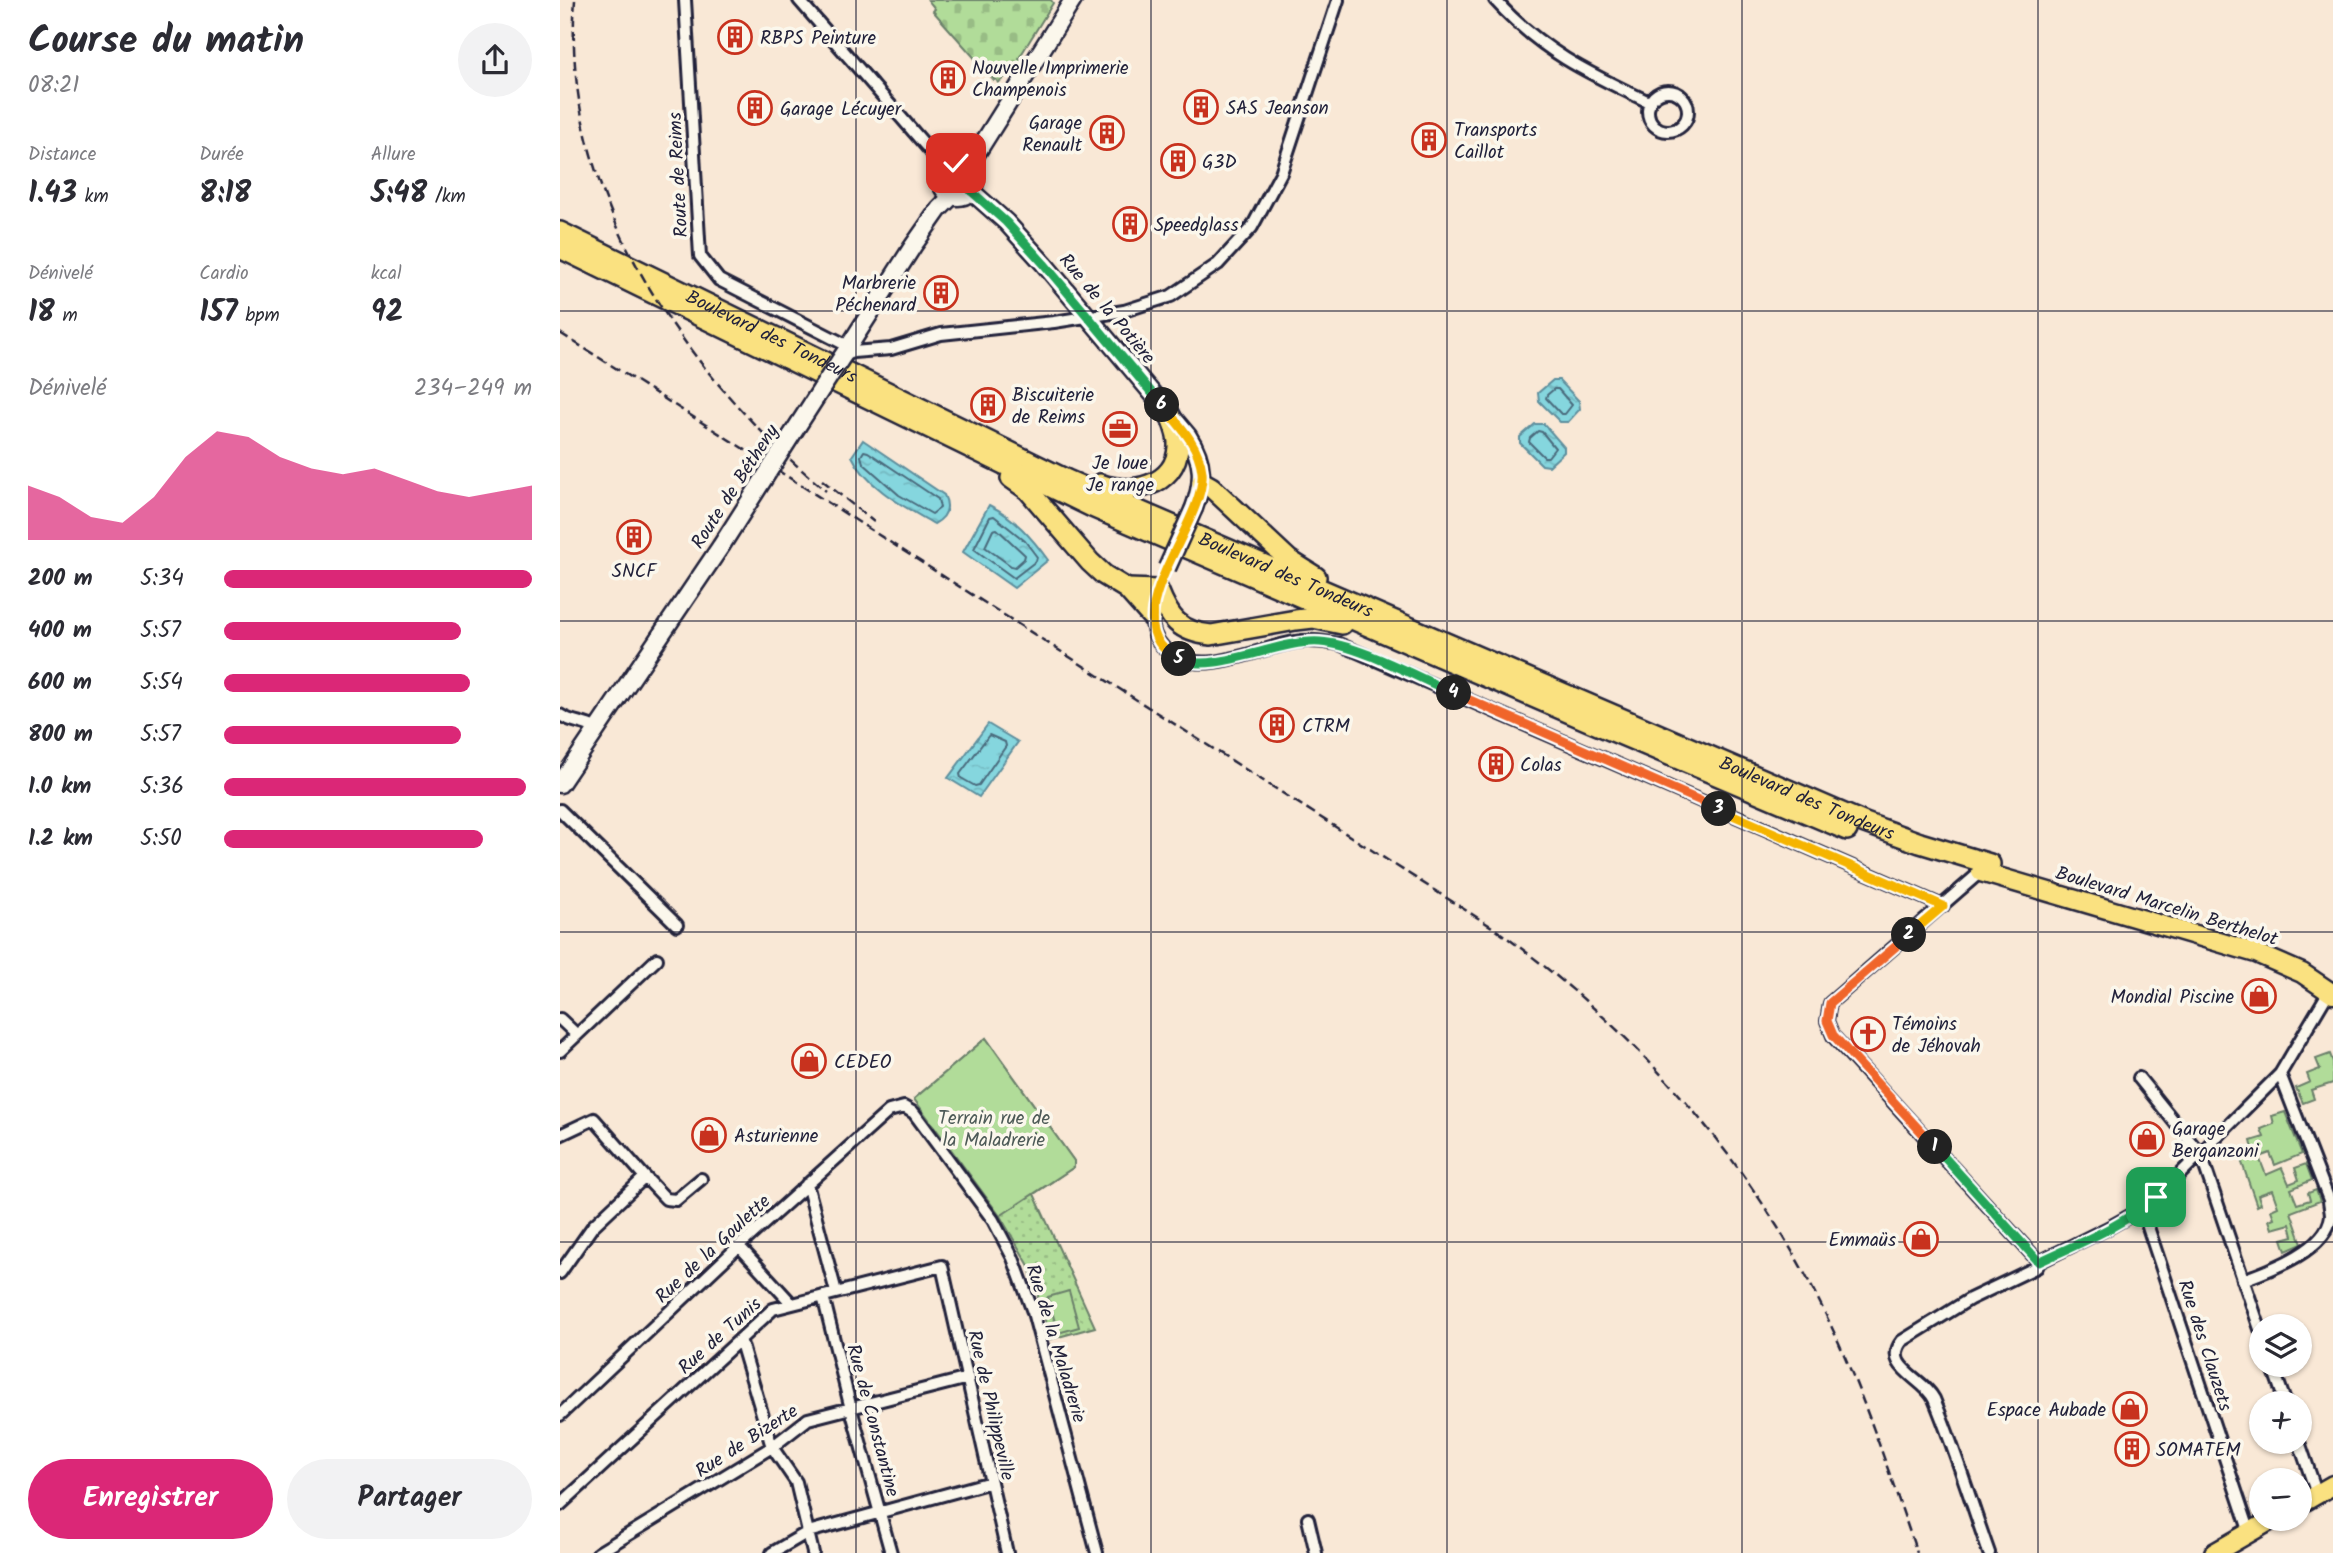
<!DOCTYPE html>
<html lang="fr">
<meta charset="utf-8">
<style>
:root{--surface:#fff;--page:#f2f2f3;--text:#2b2b33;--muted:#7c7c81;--accent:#db2777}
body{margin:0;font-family:Kalam,sans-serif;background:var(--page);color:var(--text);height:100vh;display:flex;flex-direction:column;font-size:26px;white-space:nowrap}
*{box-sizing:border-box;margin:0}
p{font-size:23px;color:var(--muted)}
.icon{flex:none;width:38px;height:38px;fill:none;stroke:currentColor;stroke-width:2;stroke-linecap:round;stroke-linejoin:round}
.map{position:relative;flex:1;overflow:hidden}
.details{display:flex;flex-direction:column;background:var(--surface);width:560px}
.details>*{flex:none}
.fabs{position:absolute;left:1689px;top:1314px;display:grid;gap:14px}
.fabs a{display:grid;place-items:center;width:63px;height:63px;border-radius:50%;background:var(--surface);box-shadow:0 2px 5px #0004;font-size:35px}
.pin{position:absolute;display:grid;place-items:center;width:60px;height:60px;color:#fff;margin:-30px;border-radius:14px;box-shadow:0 4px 10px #0006}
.km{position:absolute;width:35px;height:35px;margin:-18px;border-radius:50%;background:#222;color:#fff;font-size:19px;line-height:35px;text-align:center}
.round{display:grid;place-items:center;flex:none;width:74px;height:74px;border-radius:37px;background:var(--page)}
.overview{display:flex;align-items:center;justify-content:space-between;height:119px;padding:0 28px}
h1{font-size:38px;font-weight:800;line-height:52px}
.metrics{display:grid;grid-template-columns:repeat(3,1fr);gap:10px;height:119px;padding:7px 28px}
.metrics div{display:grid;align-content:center}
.metrics b{font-size:30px;font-weight:800}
.metrics small{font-size:19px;font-weight:400}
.metrics p{font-size:19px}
.chart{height:196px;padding:14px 28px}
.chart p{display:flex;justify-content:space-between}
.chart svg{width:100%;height:126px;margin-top:7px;fill:var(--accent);opacity:.7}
.cta{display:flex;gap:14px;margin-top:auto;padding:14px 28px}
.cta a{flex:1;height:80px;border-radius:42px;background:var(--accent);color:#fff;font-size:28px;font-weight:800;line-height:80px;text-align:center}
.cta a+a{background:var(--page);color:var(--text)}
ul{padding:0 28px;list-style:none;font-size:23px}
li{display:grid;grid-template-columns:112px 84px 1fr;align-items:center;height:52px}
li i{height:18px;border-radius:9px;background:var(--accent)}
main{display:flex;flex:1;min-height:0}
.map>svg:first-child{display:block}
.grass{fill:url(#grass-dots);stroke:#6a7f6a;stroke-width:2}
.cemetery{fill:url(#cemetery-stones);stroke:#6a7f6a;stroke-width:2}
.garden{fill:#b1dc99;stroke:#6a7f6a;stroke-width:2}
.water{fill:url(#water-ripples);stroke:#5d8e9d;stroke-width:2}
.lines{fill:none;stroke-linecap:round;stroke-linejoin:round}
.shore{stroke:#4a6a7c;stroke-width:2}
.street-casing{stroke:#22223b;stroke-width:16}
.secondary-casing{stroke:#22223b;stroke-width:21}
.primary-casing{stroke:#22223b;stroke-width:23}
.highway-casing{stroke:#22223b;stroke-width:24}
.street{stroke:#fbf7ec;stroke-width:10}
.secondary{stroke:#fbf7ec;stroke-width:16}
.primary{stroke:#fae180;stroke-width:18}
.highway{stroke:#fae180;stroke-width:19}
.rail{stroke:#22223b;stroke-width:2.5;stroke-dasharray:10 5;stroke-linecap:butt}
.secondary-bridge-casing{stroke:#22223b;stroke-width:21;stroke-linecap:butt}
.secondary-bridge{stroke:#fbf7ec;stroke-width:16}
.split-1-casing{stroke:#fff;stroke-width:14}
.split-2-casing{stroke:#fff;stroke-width:14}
.split-3-casing{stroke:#fff;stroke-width:14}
.split-4-casing{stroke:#fff;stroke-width:14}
.split-5-casing{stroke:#fff;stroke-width:14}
.split-6-casing{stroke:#fff;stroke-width:14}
.split-7-casing{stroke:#fff;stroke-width:14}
.split-1{stroke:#22a559;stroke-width:9}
.split-2{stroke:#f0652b;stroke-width:9}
.split-3{stroke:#f5b400;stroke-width:9}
.split-4{stroke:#f0652b;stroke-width:9}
.split-5{stroke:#22a559;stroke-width:9}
.split-6{stroke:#f5b400;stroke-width:9}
.split-7{stroke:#22a559;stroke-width:9}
.grid{fill:none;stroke:#22223b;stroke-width:2;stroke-opacity:0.55}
.labels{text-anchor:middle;stroke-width:7;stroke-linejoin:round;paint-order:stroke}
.poi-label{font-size:19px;fill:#22223b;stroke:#fbf7ec;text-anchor:start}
.street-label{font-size:19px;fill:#22223b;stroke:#fbf7ec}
.park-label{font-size:19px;fill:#4d5a57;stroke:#fbf7ec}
</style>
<main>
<section class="details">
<div class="overview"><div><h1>Course du matin</h1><p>08:21</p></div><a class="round"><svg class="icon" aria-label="share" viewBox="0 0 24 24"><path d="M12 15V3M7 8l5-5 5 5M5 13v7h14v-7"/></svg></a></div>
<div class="metrics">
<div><p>Distance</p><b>1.43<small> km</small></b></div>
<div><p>Durée</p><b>8:18</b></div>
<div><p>Allure</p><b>5:48<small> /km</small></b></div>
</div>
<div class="metrics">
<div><p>Dénivelé</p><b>18<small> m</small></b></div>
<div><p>Cardio</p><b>157<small> bpm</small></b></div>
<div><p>kcal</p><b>92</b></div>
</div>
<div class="chart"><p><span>Dénivelé</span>234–249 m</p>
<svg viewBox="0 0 160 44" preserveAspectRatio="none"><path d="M0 44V25L10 29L20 36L30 38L40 29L50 15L60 6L70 8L80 15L90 19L100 21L110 19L120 23L130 27L140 29L150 27L160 25V44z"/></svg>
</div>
<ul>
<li><b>200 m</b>5:34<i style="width:100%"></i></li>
<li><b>400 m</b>5:57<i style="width:77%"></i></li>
<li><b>600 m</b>5:54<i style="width:80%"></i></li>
<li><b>800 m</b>5:57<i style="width:77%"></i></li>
<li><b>1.0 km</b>5:36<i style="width:98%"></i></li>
<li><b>1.2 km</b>5:50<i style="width:84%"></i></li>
</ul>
<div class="cta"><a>Enregistrer</a><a>Partager</a></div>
</section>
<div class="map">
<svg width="1773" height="1553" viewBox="0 0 1773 1553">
<defs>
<pattern id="grass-dots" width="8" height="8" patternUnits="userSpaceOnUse" patternTransform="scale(1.75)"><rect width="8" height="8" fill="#b1dc99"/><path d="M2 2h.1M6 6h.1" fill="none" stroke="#98bc85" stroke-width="1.8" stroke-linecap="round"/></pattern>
<pattern id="cemetery-stones" width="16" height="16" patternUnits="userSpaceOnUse" patternTransform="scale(1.75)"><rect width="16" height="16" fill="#b1dc99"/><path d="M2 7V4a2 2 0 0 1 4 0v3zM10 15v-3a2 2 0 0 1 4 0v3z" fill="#98bc85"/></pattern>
<pattern id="water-ripples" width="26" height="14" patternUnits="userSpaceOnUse" patternTransform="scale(1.75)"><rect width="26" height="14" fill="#85d6de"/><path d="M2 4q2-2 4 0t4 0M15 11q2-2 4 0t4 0" fill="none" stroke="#73b7bf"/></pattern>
</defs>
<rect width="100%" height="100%" fill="#f9e8d6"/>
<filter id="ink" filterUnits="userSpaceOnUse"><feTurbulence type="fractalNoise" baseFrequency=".0143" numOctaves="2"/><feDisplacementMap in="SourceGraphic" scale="14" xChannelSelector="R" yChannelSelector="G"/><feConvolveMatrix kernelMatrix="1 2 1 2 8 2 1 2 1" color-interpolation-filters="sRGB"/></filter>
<g filter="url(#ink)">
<path class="grass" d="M 426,1038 L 514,1161 L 514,1167 L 474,1194 L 535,1327 L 491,1339 L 468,1264 L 440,1216 L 354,1099 Z"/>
<path class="cemetery" d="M 368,0 L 491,0 L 493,3 L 459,58 L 463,62 L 438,83 L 436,79 L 434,80 L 373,11 L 375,9 Z"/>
<path class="garden" d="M 426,1038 L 514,1161 L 514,1167 L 440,1216 L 354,1099 Z
M 1770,1054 L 1773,1062 L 1773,1083 L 1751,1090 L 1754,1099 L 1743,1103 L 1736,1088 L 1750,1082 L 1747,1074 L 1760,1069 L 1756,1059 Z
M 1725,1112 L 1742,1154 L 1715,1165 L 1710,1153 L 1699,1157 L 1706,1175 L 1722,1168 L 1729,1184 L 1739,1180 L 1735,1168 L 1746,1164 L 1752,1180 L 1731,1189 L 1737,1204 L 1750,1200 L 1748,1193 L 1756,1190 L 1760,1201 L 1731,1212 L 1742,1244 L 1726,1251 L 1722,1239 L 1733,1236 L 1730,1224 L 1712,1229 L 1709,1220 L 1714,1218 L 1711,1210 L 1718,1207 L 1712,1190 L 1698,1195 L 1701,1204 L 1697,1206 L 1679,1154 L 1693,1149 L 1691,1141 L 1704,1137 L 1701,1129 L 1714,1124 L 1712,1116 Z
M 509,1291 L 519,1327 L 498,1333 L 488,1297 Z"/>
<path class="water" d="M 993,380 L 999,380 L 1019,401 L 1020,409 L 1008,422 L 1000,422 L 979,401 L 978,393 Z
M 975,424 L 984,424 L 1004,447 L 1004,452 L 989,466 L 982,465 L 960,443 L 960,437 Z
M 303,440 L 384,495 C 390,507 387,517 374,524 C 345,507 306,487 292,456 Z
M 429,505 C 454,517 472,538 488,560 L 454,588 L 403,552 Z
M 428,724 L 458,742 L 419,797 L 388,778 Z"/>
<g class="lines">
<path class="shore" d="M 994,389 L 998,389 L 1012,405 L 1005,414 L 1001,414 L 986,398 L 987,395 Z
M 978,431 L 982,432 L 995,448 L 988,457 L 984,457 L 969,442 L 970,438 Z
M 304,451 L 308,452 L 378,499 L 380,508 L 372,514 L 339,495 L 303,463 L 301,456 Z
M 434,516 L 465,541 L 477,557 L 476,561 L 454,578 L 414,549 L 430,517 Z
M 437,529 L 465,555 L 464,559 L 455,567 L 451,566 L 425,547 L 433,530 Z
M 429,735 L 445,742 L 446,746 L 419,785 L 415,786 L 401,778 L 400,774 Z"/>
<g class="street-casing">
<path id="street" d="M 125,0 L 140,256 L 159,280 L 288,346
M 239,0 L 372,153 L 395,164
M 935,0 C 981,51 1028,73 1089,102
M1088 111a20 20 0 1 1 40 0a20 20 0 1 1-40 0Z
M 372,153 L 381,177
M 282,357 L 293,352 L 331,349 L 381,334 L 494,322 L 564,311 L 611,296 L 658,264 L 692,227 L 721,173 L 778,0
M 592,612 C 591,625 594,638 603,647 C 637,682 695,648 736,642 C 750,639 765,642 779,644 L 1383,906
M 0,715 C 15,724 22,721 37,729
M 0,810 L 117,925
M 1425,868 L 1270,1003 L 1267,1021 L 1273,1036 L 1479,1262
M 0,1019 L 17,1035
M 0,1051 L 97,959
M 1579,1078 L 1641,1155 L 1701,1332
M 0,1135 L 34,1119 L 85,1177 L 33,1226 L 0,1273
M 85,1177 L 106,1199 L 116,1200 L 141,1179
M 247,1184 L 276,1292
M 1582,1209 L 1690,1533
M 179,1246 L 232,1304
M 1683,1280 C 1710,1270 1767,1250 1771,1216 C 1771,1211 1769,1205 1769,1200 L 1720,1074
M 263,1296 L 291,1409 L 331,1553
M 180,1339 L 212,1447 L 236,1482 L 253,1553
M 1712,1365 L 1726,1404
M 0,1415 L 179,1246 L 329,1111 L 344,1107 L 354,1113 L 433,1220 L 453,1258 L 473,1312 L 537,1553
M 1739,1442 L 1757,1494
M 0,1505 L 213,1309 L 382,1266 L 447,1553
M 748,1519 L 756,1553
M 38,1553 L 212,1447 L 248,1419 L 408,1378
M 212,1553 L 248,1532 L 431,1482
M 1429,1553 C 1411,1502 1395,1449 1374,1399 C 1364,1378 1322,1367 1342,1341 L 1410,1299 L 1477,1267 L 1479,1262 L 1548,1228 L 1582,1209 L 1604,1190 L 1720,1074 L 1771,988"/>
</g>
<g class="secondary-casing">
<path id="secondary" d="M381 180a17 17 0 1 1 34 0a17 17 0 1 1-34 0Z
M 408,167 L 513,0
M 411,191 L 446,222 L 484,264 L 628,436 C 644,461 644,481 634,508
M 282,357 L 353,246 L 379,209 L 392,196
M 231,436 L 262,388
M 0,784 L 161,546"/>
</g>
<g class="primary-casing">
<path id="primary" d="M 1421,872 L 1696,953 L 1742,973 L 1773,994
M 1740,1504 L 1773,1485
M 1654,1553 L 1713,1519"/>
</g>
<g class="highway-casing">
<g id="highway">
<path id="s1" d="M 0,232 L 507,480 L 1305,823 L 1360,843 L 1430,864"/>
<path d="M 0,248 L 532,507 L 1031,722 L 1287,830"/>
<path d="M 451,478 L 468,490 L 530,562 L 544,575 L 567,589 L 591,616"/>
<path d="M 642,482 L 651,487 L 729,560 L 756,577"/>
<path d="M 540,484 C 570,496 616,486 618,447 C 619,436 614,425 610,415"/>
<path d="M 567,589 L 598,590 C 609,618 619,632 651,635 L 736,620 L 753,618 L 782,624"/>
</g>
</g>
<use href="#street" class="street"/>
<use href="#secondary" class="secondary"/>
<use href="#primary" class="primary"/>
<use href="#highway" class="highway"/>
<path class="rail" d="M 15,0 C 0,196 123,371 266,491
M 0,333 L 203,461 L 932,927 C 1068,1023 1181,1148 1257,1297 C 1299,1379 1327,1467 1357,1553
M 262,480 L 314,522"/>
<g class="secondary-bridge-casing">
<path id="secondary-bridge" d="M 262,388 L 282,357
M 161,546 L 231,436
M 607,568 L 634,508"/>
</g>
<use href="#secondary-bridge" class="secondary-bridge"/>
</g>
</g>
<g class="lines" filter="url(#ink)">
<g class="split-1-casing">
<path id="split-1" d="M 1375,1147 L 1479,1262 C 1519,1243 1563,1226 1596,1197"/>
</g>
<g class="split-2-casing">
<path id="split-2" d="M 1349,935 L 1270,1003 L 1267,1021 L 1273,1035 L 1375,1147"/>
</g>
<g class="split-3-casing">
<path id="split-3" d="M 1159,809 L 1383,906 L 1349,935"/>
</g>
<g class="split-4-casing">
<path id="split-4" d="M 894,693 L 1159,809"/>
</g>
<g class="split-5-casing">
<path id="split-5" d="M 619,659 C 654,675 719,639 760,642 C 797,644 858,678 894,693"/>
</g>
<g class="split-6-casing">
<path id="split-6" d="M 602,405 C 619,425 639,444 642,472 C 647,524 546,624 619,659"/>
</g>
<g class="split-7-casing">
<path id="split-7" d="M 396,163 C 411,165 419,177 411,191 L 446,222 L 484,264 L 602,405"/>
</g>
<use href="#split-1" class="split-1"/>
<use href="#split-2" class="split-2"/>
<use href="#split-3" class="split-3"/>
<use href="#split-4" class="split-4"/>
<use href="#split-5" class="split-5"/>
<use href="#split-6" class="split-6"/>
<use href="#split-7" class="split-7"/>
</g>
<path class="grid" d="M 296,0 L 296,1553M 591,0 L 591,1553M 887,0 L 887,1553M 1182,0 L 1182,1553M 1478,0 L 1478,1553M 0,311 L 1773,311M 0,621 L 1773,621M 0,932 L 1773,932M 0,1242 L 1773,1242"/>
<defs>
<g id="building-ring" transform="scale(1.75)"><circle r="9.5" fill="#fbf7ec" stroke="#c8321e" stroke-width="1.5"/><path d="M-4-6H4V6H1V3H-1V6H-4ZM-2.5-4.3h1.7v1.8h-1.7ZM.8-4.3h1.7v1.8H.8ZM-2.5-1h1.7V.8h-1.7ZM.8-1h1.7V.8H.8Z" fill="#c8321e"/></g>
<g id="office-ring" transform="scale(1.75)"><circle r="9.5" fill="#fbf7ec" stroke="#c8321e" stroke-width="1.5"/><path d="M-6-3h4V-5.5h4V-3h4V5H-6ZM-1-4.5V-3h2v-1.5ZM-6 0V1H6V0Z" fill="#c8321e"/></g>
<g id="shop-ring" transform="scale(1.75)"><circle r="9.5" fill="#fbf7ec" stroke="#c8321e" stroke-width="1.5"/><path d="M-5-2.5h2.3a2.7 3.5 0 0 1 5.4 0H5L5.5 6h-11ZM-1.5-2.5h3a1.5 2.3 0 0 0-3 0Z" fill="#c8321e"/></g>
<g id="church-ring" transform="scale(1.75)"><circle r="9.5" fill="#fbf7ec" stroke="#c8321e" stroke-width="1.5"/><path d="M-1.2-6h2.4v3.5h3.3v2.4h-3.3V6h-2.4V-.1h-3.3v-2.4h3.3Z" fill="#c8321e"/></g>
</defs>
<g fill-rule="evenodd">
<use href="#building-ring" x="175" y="37"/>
<use href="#building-ring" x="388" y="78"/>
<use href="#building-ring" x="641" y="107"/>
<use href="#building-ring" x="195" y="108"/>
<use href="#building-ring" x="547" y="133"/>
<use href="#building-ring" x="869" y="140"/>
<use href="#building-ring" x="618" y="161"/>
<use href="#building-ring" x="570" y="224"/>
<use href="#building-ring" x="381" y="293"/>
<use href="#building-ring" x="428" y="405"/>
<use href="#office-ring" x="560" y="429"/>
<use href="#building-ring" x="74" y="537"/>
<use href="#building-ring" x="717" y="725"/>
<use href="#building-ring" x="936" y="764"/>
<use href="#shop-ring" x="1699" y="996"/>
<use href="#church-ring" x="1308" y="1034"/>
<use href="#shop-ring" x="249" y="1061"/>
<use href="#shop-ring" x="149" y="1135"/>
<use href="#shop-ring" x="1587" y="1139"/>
<use href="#shop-ring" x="1361" y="1239"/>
<use href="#shop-ring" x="1570" y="1409"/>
<use href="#building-ring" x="1572" y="1449"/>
</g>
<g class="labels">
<g class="poi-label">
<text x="200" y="44">RBPS Peinture</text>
<text x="412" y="74">Nouvelle Imprimerie<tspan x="412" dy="22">Champenois</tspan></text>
<text x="666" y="114">SAS Jeanson</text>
<text x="220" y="115">Garage Lécuyer</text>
<text x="522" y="129" text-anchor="end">Garage<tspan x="522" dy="22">Renault</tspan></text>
<text x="894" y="136">Transports<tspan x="894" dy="22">Caillot</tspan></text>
<text x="642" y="168">G3D</text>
<text x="594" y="231">Speedglass</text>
<text x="356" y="289" text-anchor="end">Marbrerie<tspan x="356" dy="22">Péchenard</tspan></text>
<text x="452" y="401">Biscuiterie<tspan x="452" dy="22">de Reims</tspan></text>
<text x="560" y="469" text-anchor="middle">Je loue<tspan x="560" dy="22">Je range</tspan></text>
<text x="74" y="577" text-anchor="middle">SNCF</text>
<text x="742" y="732">CTRM</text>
<text x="960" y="771">Colas</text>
<text x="1674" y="1003" text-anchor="end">Mondial Piscine</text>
<text x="1332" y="1030">Témoins<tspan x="1332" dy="22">de Jéhovah</tspan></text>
<text x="274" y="1068">CEDEO</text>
<text x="1612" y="1135">Garage<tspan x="1612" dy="22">Berganzoni</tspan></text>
<text x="174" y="1142">Asturienne</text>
<text x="1336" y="1246" text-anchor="end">Emmaüs</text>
<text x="1546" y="1416" text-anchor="end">Espace Aubade</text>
<text x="1596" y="1456">SOMATEM</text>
</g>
<g class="street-label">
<text transform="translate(117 175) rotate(-93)" y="7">Route de Reims</text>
<text transform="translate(548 308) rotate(50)" y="7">Rue de la Potière</text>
<text dy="7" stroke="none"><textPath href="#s1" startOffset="236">Boulevard des Tondeurs</textPath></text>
<text transform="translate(174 486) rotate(-57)" y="7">Route de Bétheny</text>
<text dy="7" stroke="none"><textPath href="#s1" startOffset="803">Boulevard des Tondeurs</textPath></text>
<text dy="7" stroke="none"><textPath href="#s1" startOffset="1370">Boulevard des Tondeurs</textPath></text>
<text transform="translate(1607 905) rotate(17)" y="7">Boulevard Marcelin Berthelot</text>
<text transform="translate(152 1248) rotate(-43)" y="7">Rue de la Goulette</text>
<text transform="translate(159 1335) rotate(-42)" y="7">Rue de Tunis</text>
<text transform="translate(497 1343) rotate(73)" y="7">Rue de la Maladrerie</text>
<text transform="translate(1646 1345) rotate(72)" y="7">Rue des Clauzets</text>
<text transform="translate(432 1405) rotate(77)" y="7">Rue de Philippeville</text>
<text transform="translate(314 1420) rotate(75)" y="7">Rue de Constantine</text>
<text transform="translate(186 1440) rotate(-33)" y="7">Rue de Bizerte</text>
</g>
<g class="park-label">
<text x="434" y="1124">Terrain rue de<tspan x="434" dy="22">la Maladrerie</tspan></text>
</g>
</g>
</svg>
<div class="fabs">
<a><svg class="icon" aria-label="layers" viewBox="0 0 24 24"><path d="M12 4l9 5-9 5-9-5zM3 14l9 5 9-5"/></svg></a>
<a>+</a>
<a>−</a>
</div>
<div class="pin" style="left:1596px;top:1197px;background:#1e9e55"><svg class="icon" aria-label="arrive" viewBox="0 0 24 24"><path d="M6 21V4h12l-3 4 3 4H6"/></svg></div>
<div class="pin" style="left:396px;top:163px;background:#d93025"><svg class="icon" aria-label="check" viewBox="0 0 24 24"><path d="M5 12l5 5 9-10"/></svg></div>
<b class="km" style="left:1375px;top:1147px">1</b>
<b class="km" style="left:1349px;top:935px">2</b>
<b class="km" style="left:1159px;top:809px">3</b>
<b class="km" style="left:894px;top:693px">4</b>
<b class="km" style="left:619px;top:659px">5</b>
<b class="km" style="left:602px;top:405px">6</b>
</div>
</main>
